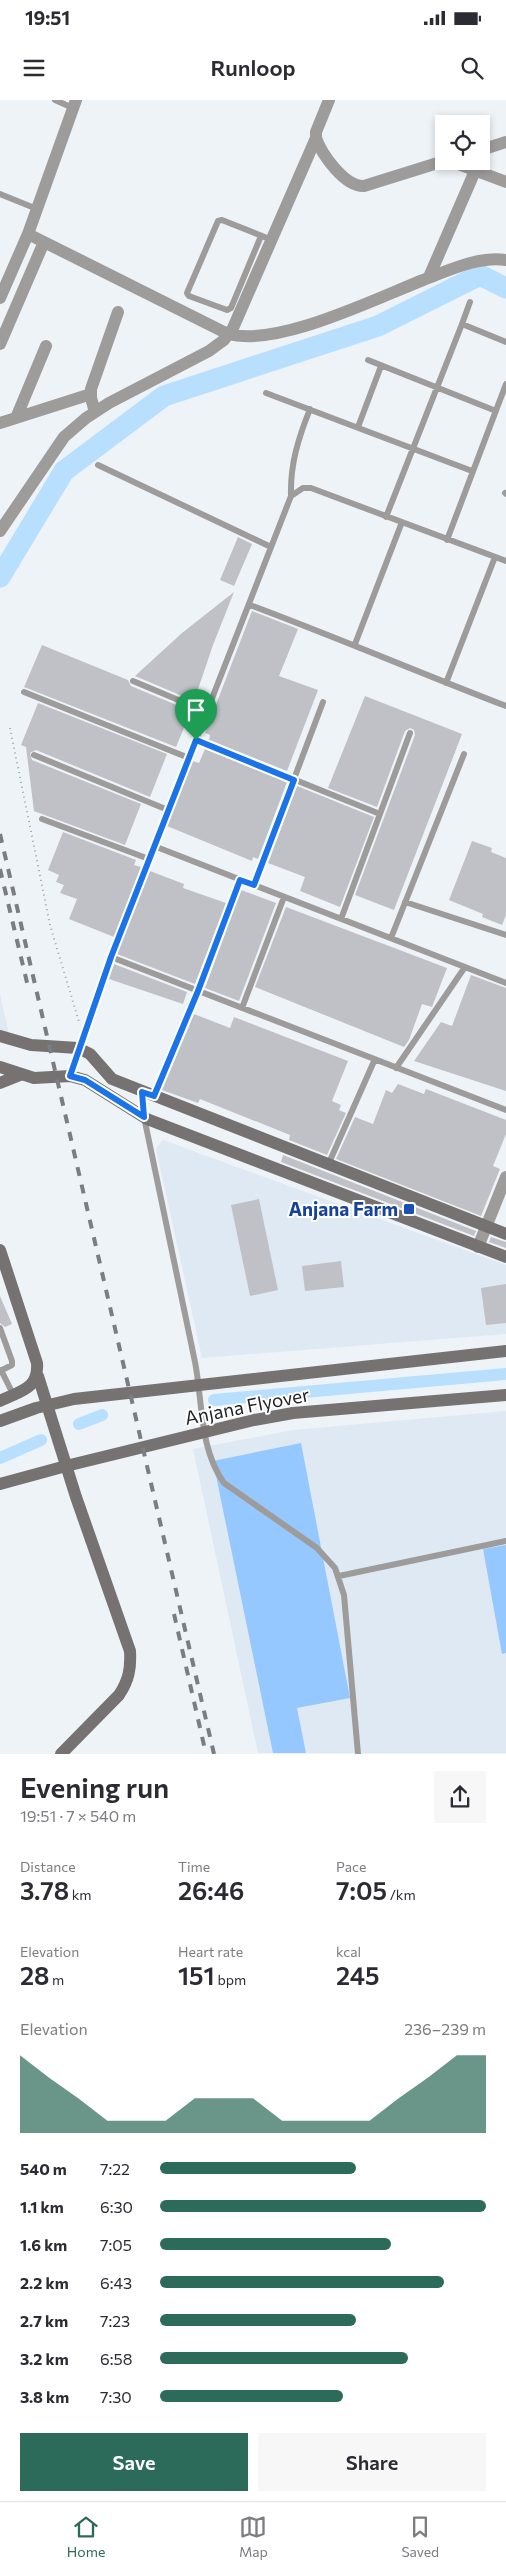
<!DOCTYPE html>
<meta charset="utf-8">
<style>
:root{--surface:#fff;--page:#f7f7f7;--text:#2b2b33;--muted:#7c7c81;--line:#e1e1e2;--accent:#2c6b59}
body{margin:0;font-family:Commissioner,sans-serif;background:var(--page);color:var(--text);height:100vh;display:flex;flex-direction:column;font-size:19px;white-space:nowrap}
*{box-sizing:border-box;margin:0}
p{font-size:16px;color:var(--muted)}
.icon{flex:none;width:28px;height:28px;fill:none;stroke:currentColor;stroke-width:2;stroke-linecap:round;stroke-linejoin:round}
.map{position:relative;height:1654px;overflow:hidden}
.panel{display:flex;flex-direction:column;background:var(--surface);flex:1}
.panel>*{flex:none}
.controls{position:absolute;left:435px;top:15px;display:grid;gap:10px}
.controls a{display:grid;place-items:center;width:55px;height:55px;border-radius:0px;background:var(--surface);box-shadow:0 2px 8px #0003;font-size:25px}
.pin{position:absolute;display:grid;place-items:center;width:42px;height:42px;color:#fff;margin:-51px -21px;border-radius:50% 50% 50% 0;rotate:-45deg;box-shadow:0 0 5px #0007}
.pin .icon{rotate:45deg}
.round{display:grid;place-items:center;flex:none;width:52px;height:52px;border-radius:0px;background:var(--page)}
.headline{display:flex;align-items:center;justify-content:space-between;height:85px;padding:0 20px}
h1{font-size:28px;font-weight:600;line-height:38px}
.figures{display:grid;grid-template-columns:repeat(3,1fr);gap:8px;height:85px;padding:5px 20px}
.figures div{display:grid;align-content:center}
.figures b{font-size:25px;font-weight:600}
.figures small{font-size:14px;font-weight:400}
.figures p{font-size:14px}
.chart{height:140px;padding:10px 20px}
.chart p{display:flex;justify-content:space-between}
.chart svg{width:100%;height:90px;margin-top:5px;fill:var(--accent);opacity:.7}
.cta{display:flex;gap:10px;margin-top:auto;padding:10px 20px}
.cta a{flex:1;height:58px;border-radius:0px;background:var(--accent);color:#fff;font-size:20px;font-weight:600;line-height:58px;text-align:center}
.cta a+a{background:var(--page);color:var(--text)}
ul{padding:0 20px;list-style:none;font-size:16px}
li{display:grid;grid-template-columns:80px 60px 1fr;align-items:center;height:38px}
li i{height:12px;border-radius:6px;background:var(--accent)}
.status{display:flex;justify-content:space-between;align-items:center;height:35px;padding:0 25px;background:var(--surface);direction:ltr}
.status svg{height:14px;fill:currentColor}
header{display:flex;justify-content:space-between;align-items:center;height:65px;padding:0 20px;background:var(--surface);font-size:22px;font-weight:600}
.dock{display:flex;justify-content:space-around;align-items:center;height:70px;border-top:1px solid var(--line);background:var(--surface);font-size:14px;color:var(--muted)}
.dock a{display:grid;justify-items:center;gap:2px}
.dock .selected{color:var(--accent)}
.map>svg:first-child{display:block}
.built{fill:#dfe9f4}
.green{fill:#95c8fe}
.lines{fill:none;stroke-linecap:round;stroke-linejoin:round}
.canal{stroke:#b8dffd;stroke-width:12}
.river{stroke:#b8dffd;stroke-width:21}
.building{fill:#c0c1c7}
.path{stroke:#a2a6aa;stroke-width:2;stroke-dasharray:1 4;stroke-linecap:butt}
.lane{stroke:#9e9b9b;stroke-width:6}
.street{stroke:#9e9b9b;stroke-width:12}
.secondary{stroke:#767271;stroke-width:12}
.rail{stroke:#7a7d81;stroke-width:4;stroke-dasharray:9 9;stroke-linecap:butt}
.route-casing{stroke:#fff;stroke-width:10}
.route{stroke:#1a73e8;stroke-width:6}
.transit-dot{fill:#1a4fb4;stroke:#fff;stroke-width:2}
.labels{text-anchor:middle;stroke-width:4;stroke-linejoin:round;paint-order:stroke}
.transit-label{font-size:19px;font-weight:bold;fill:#164399;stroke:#fff;text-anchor:end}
.street-label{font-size:19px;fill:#212325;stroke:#fff}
</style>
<div class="status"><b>19:51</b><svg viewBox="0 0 49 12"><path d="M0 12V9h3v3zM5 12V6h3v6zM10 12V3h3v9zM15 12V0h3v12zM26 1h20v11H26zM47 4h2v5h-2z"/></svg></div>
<header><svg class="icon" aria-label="menu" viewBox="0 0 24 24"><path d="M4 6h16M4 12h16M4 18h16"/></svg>Runloop<svg class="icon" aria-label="search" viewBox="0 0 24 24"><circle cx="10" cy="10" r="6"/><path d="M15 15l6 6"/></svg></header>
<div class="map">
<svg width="506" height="1654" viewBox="0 0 506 1654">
<rect width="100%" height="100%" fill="#eef3f8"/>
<path class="built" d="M 0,894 L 9,934 L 0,931 Z
M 163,1040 L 506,1165 L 506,1234 L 202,1258 L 156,1049 Z
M 506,1311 L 506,1653 L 258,1653 L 193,1349 L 293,1330 Z"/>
<path class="green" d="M 301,1343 L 350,1598 L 297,1608 L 306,1653 L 273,1653 L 213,1361 Z
M 506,1445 L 506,1553 L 502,1554 L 483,1449 Z"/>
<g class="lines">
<path class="canal" d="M 214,1300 L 506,1274
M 79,1324 L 102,1315
M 0,1358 L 41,1340"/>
<path class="river" d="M 0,477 L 64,371 L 164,296 L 378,226 L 480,175 L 506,188"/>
</g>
<path class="building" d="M 238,437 L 252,444 L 234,486 L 220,480 Z
M 234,492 L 213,545 L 194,601 L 135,576 L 182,533 Z
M 252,511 L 298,529 L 279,576 L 318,590 L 287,671 L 209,640 L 210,635 L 205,633 Z
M 42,545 L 128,580 L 131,586 L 191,611 L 176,647 L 24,587 Z
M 365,596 L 462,634 L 394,810 L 355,795 L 415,635 L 414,630 L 410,628 L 405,631 L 377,707 L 328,688 Z
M 38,603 L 167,654 L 150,697 L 36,650 L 30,653 L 32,660 L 141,704 L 125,745 L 34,711 L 26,647 L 21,645 Z
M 205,649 L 287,682 L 258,759 L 253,757 L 252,761 L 167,726 L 193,661 L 199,663 Z
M 297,686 L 374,717 L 340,807 L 300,791 L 305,777 L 268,763 Z
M 63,732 L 136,760 L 134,765 L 141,767 L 114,837 L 69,819 L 77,799 L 60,793 L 64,785 L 56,782 L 59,775 L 48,770 Z
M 472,741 L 492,748 L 491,752 L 506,758 L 506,815 L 502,825 L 482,817 L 483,814 L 449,800 Z
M 150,771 L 184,784 L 183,788 L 226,803 L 195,884 L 117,854 Z
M 241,790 L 276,803 L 239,901 L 205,888 Z
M 286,807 L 447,868 L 432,907 L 422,904 L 409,940 L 404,947 L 255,887 Z
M 114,864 L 187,892 L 183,904 L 109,879 Z
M 471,875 L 506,888 L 506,991 L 414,961 L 441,922 L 452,926 Z
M 194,914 L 230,928 L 234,917 L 348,961 L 332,1001 L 341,1005 L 339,1010 L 346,1013 L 327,1055 L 289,1040 L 290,1035 L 200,999 L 198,1003 L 162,990 Z
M 398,984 L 424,994 L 426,989 L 506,1020 L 506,1034 L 493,1066 L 500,1069 L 481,1116 L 336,1059 L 355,1017 L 373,1024 L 386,990 L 392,993 Z
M 283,1055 L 476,1131 L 474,1136 L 281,1062 Z
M 259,1099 L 278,1190 L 250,1196 L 231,1105 Z
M 491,1137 L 506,1142 L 506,1148 L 489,1142 Z
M 341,1161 L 344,1187 L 305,1191 L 302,1166 Z
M 506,1184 L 506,1223 L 486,1225 L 481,1188 Z
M 0,1196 L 12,1224 L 5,1227 L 0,1223 Z"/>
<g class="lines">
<path class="path" d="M 10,628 L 50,825 L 79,922"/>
<path class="lane" d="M 55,0 L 73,8
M 0,94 L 37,109
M 261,136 L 231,208 L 227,210 L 189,196 L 187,193 L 218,121 L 222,120 L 272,140
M 462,224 L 470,202
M 368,260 L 496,311
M 266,293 L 472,371
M 358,327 L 381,266
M 98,365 L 271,447
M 505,393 L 506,394
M 291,396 C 290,365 298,339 310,309
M 386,417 L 462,224 L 506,242
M 447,440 L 506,284
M 250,505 C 336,537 420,573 506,606
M 355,544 L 402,422
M 133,581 L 207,612
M 446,583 L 495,457
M 24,592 L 189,658
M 196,640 L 380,714
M 34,655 L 168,710
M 42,719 L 149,759
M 154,746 L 506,883
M 254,785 L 323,602
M 405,802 L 506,835
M 341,819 L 410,633
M 391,838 L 464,654
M 111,857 L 506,1010
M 242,908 L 284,797
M 396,968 L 465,867
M 70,976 L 111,857 L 291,396 L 303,388 L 311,388 L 506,461
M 142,991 L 144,1017 C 161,1099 178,1181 195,1262 C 203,1303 199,1348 224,1383 L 317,1448 L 335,1468 L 344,1495 L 358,1654
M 154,997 L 198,891 L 240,779
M 328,1065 L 375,959
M 0,1228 L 12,1261 L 12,1265 L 0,1271
M 1,1270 L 13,1294
M 339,1476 L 506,1441"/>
<path class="street" d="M 329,0 L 316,32 L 316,38 C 322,55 345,87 364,86 L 444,61
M 481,50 L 506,42
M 450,61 L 506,82
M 28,134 L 228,234 C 281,248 384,194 436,175 C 456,167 484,156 506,160
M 429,177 L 475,71
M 0,198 L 28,134 L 76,0
M 0,244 L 44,142
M 95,312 L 91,298 L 91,289 L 118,212
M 16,318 L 46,246
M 0,323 L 91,294
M 0,431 L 64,337 L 86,318 L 109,303 L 209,251 L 224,240 L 233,228 L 316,38
M 478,1147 L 506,1077"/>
<path class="secondary" d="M 0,936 L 31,945 L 78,948 L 90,954 L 112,979 L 506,1134
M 0,967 L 34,978 L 70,976 L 85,980 L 147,1019 L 506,1157
M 0,983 L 20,975
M 0,1150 L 37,1263 C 39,1289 20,1291 0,1301
M 38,1276 L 76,1397 L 130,1551 C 131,1568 129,1580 119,1595 L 61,1654
M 0,1321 L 36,1308 L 74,1299 L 506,1251
M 0,1384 L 66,1366 L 254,1320 L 293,1313 L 506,1295"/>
<path class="rail" d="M 0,734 L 214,1654
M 0,769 L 29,891
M 174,1514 L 206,1654"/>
</g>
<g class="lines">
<g class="route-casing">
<path id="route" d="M 196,640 L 294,680 L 254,785 L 240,780 L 198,891 L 154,996 L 142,992 L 144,1017 L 85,980 L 70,976 L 111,857 Z"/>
</g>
<use href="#route" class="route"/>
</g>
<rect class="transit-dot" x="403" y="1103" width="12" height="12" rx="2.5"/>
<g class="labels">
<g class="transit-label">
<text x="398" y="1116">Anjana Farm</text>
</g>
<g class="street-label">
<text transform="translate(247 1306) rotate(-11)" y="7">Anjana Flyover</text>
</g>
</g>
</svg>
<div class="controls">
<a><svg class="icon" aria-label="locate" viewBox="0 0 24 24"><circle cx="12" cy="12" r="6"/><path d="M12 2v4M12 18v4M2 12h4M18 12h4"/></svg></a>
</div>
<div class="pin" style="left:196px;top:640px;background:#1e9e55"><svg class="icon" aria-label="arrive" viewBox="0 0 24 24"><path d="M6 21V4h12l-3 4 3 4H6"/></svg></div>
</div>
<section class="panel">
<div class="headline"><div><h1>Evening run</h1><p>19:51 · 7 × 540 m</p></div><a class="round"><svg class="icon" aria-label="share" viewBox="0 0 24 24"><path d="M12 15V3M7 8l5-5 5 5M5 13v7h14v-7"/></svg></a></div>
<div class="figures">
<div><p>Distance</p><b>3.78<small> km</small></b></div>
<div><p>Time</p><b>26:46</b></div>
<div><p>Pace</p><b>7:05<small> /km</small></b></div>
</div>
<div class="figures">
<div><p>Elevation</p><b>28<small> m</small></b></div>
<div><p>Heart rate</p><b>151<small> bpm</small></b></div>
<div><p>kcal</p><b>245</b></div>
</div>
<div class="chart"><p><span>Elevation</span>236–239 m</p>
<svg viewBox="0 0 160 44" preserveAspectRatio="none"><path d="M0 44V6L10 17L20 27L30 38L40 38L50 38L60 27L70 27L80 27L90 38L100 38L110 38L120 38L130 27L140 17L150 6L160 6V44z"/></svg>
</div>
<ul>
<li><b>540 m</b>7:22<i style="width:60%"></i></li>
<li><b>1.1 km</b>6:30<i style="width:100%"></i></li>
<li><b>1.6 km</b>7:05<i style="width:71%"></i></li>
<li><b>2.2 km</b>6:43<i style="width:87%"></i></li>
<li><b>2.7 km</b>7:23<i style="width:60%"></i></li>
<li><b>3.2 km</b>6:58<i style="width:76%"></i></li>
<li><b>3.8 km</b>7:30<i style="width:56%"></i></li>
</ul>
<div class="cta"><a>Save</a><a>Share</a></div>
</section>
<nav class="dock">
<a class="selected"><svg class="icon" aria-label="home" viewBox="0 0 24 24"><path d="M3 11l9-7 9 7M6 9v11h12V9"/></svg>Home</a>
<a><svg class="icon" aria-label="map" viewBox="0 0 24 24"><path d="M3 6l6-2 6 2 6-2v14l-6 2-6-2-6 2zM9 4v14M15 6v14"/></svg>Map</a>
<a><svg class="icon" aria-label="saved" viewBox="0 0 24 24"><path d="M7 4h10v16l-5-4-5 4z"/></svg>Saved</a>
</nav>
